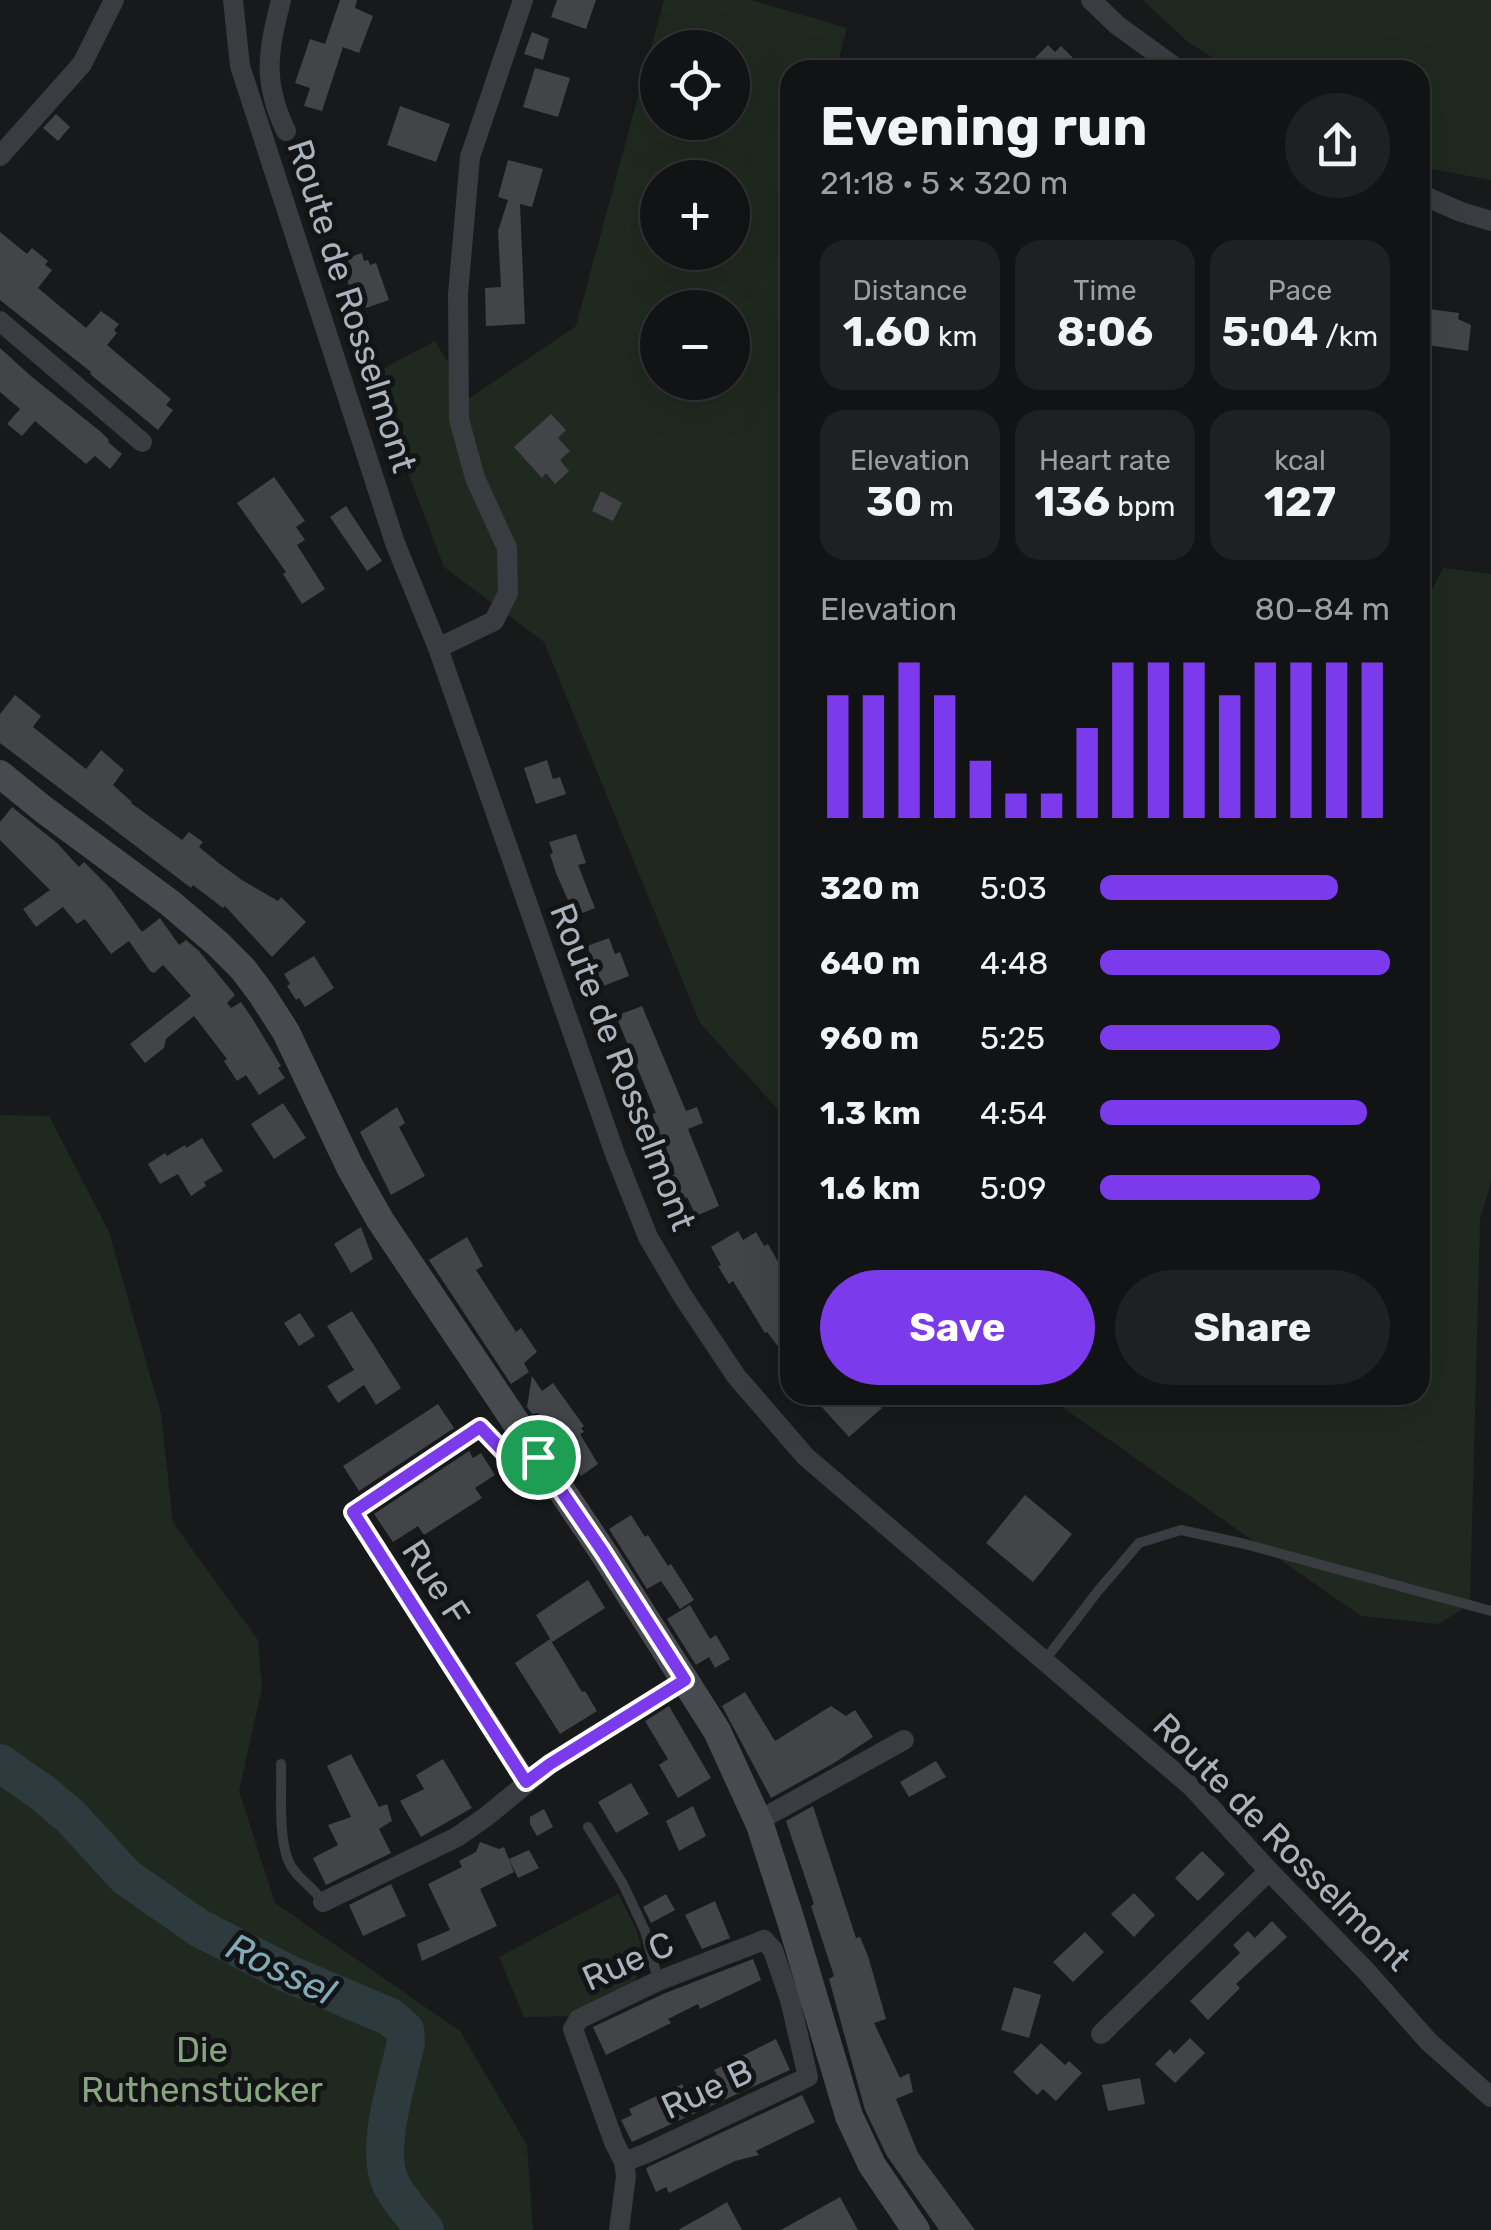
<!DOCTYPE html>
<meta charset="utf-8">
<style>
:root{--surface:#121314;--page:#1f2022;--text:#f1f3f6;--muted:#9c9ea0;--line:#313234;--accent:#7c3aed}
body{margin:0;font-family:Rubik,sans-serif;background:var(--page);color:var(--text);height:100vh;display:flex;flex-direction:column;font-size:38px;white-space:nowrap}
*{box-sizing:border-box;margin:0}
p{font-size:32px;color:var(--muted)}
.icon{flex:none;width:55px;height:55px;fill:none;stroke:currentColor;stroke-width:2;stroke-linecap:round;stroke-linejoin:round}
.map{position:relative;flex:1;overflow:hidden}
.side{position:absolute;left:780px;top:60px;width:650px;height:1345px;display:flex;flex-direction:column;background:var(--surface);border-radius:30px;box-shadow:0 10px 40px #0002,0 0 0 2px var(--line)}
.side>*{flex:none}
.buttons{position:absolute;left:640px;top:30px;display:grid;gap:20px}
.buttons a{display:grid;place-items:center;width:110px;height:110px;border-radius:50%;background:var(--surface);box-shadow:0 10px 40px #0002,0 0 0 2px var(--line);font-size:50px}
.pin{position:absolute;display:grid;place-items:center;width:85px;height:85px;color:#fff;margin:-42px;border:5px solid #fff;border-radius:50%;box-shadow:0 2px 10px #0007}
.round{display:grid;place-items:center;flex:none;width:105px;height:105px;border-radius:52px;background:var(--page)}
.headline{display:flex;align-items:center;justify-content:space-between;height:170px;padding:0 40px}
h1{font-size:55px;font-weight:700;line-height:75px}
.stats{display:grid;grid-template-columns:repeat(3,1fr);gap:15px;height:170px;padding:10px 40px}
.stats div{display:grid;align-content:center;border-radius:25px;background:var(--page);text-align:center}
.stats b{font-size:42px;font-weight:700}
.stats small{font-size:28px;font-weight:400}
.stats p{font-size:28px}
.chart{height:280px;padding:20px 40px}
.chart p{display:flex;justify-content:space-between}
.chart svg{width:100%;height:180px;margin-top:10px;stroke:var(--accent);stroke-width:6}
.primary-button{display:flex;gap:20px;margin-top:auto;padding:20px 40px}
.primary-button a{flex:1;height:115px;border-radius:60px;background:var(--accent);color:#fff;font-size:40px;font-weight:700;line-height:115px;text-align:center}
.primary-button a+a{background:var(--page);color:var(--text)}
ul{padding:0 40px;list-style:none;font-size:32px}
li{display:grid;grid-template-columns:160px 120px 1fr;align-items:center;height:75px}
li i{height:25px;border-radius:12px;background:var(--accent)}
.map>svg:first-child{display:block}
.green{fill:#202920;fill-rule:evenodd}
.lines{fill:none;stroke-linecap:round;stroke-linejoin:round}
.river{stroke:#2d3b3f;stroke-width:38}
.building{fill:#424448}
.lane{stroke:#393c40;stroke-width:10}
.street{stroke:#393c40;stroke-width:20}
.secondary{stroke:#474b50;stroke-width:28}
.route-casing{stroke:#fff;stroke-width:20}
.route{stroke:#7c3aed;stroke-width:12}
.labels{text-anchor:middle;stroke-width:10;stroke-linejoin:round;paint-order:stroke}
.street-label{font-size:35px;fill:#aab3bb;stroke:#131416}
.park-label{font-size:35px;fill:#87a680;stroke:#131416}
.water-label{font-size:38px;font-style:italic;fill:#80aab7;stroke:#131416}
</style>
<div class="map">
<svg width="1491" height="2230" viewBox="0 0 1491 2230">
<rect width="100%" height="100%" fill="#18191b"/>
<path class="green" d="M 664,0 L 750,0 L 847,28 L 836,70 L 790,70 L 790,1123 L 700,1023 L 544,642 L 444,567 L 371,375 L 435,341 L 470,398 L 576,326 ZM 658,48 L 732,48 L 732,122 L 658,122 ZM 658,178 L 732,178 L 732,252 L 658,252 ZM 658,308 L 732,308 L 732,382 L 658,382 Z
M 1143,0 L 1491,0 L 1491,180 L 1420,167 L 1420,70 L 1233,70 L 1189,43 Z
M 1443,568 L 1491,574 L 1491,1182 L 1480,1219 L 1470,1604 L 1439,1624 L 1361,1616 L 1045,1395 L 1420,1395 L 1420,613 Z
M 0,1115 L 49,1116 L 109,1232 L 161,1414 L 173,1523 L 258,1640 L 262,1688 L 239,1791 L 275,1903 L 460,2031 L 527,2145 L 533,2230 L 0,2230 Z
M 618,1894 C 636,1929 651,1947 633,1986 L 575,2016 L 524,2017 L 499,1957 Z"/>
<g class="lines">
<path class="river" d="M 0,1763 L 44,1794 L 72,1818 L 126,1877 L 199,1928 L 289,1974 L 390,2017 L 405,2030 L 406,2042 C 398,2080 374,2148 391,2184 C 399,2200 414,2216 425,2230"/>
</g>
<path class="building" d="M 340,0 L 357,0 L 355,8 L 373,16 L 359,53 L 343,47 L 322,111 L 304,106 L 310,88 L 295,83 L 310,39 L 325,44 Z
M 557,0 L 596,0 L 586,29 L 551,17 Z
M 532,32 L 549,39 L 543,60 L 524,54 Z
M 1048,45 L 1055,52 L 1061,46 L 1076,61 L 1071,67 L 1074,70 L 1023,70 Z
M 535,68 L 570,78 L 558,117 L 523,107 Z
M 400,106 L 450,124 L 436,162 L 387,145 Z
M 56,114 L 70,127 L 58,141 L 43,128 Z
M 508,160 L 543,169 L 532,207 L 520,204 L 525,324 L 486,326 L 485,288 L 501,287 L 498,231 L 508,200 L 498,197 Z
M 0,232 L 27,254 L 32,248 L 48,261 L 45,265 L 52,270 L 38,288 L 86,328 L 101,311 L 119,324 L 114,330 L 117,333 L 107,345 L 171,399 L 166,405 L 173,410 L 158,430 L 90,374 L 91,372 L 0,300 Z
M 362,253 L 364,261 L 368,260 L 370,265 L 376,263 L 389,300 L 366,308 L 362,298 L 354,301 L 341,260 Z
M 1422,308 L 1459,313 L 1458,319 L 1471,325 L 1468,351 L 1420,344 Z
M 0,348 L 32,377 L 101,432 L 109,440 L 108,442 L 122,454 L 110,469 L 95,456 L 86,464 L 35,421 L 22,436 L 7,424 L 20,409 L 0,392 Z
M 551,414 L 566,430 L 558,438 L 570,451 L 560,460 L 569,471 L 555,484 L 546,473 L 542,478 L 514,447 Z
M 274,477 L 305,521 L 296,527 L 305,540 L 297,545 L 325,589 L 302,604 L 283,574 L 286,572 L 237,503 Z
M 601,491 L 622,503 L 613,521 L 592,511 Z
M 346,506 L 382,561 L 367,571 L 330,517 Z
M 15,695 L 41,716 L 33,727 L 86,769 L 101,750 L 124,770 L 113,785 L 132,802 L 131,803 L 182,840 L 189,832 L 203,842 L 199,847 L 220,864 L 242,880 L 278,901 L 281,897 L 306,922 L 272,957 L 225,906 L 223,908 L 193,885 L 191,888 L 0,743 L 0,714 Z
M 547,760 L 553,779 L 560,777 L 566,794 L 536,804 L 524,768 Z
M 12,807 L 57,843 L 79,867 L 84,862 L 111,889 L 142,932 L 160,918 L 179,945 L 186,940 L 199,951 L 235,995 L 227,1003 L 231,1008 L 241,1002 L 252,1018 L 281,1066 L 278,1068 L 285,1078 L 259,1095 L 246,1075 L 237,1081 L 224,1061 L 227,1059 L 194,1016 L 166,1039 L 164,1048 L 145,1063 L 130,1044 L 191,996 L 163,965 L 154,973 L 150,971 L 129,941 L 111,954 L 85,919 L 77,924 L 63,907 L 36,927 L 23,909 L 50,890 L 0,840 L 0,822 Z
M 576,834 L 586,863 L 578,865 L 595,908 L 575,916 L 556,873 L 550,854 L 553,853 L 549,842 Z
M 609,938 L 615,954 L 620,952 L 629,976 L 603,986 L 587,946 Z
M 314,956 L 334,988 L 305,1007 L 299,998 L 296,1000 L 287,986 L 290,984 L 284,974 Z
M 642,1006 L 686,1111 L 697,1107 L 703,1123 L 688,1129 L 719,1206 L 696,1216 L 687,1197 L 682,1200 L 671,1176 L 675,1174 L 652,1114 L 656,1113 L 616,1016 Z
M 283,1103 L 306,1138 L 274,1159 L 251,1124 Z
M 397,1107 L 405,1123 L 399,1127 L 425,1176 L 391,1195 L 360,1132 Z
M 202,1138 L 223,1171 L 204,1182 L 206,1186 L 191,1196 L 178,1174 L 160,1184 L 148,1164 L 165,1153 L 167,1156 L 185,1145 L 186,1148 Z
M 361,1227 L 373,1259 L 351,1273 L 334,1244 Z
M 738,1231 L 743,1240 L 756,1232 L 764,1246 L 768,1244 L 790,1283 L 790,1362 L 767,1332 L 765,1333 L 733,1281 L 729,1284 L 718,1266 L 721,1265 L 711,1247 Z
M 467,1237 L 483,1266 L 476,1270 L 516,1332 L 521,1328 L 537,1352 L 524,1363 L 529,1372 L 511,1384 L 429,1260 Z
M 352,1311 L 401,1388 L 376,1405 L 364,1385 L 338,1403 L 327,1386 L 354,1370 L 327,1326 Z
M 300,1313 L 315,1336 L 299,1346 L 284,1323 Z
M 532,1376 L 542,1391 L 553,1383 L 584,1426 L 581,1428 L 584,1432 L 580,1434 L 598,1464 L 581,1476 L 559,1444 L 552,1444 L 547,1437 L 550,1431 L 538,1413 L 532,1414 L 527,1407 Z
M 828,1395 L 870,1395 L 882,1408 L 849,1437 L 819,1404 Z
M 438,1404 L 454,1428 L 359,1491 L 343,1466 Z
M 469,1451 L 473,1458 L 481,1453 L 495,1475 L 475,1488 L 482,1498 L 424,1535 L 418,1526 L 393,1542 L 374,1514 Z
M 1025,1495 L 1072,1534 L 1033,1582 L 986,1543 Z
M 631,1515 L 645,1537 L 648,1535 L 668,1566 L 671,1564 L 694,1600 L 680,1609 L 661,1581 L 647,1589 L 609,1529 Z
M 588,1580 L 605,1608 L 552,1642 L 536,1615 Z
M 690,1605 L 710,1639 L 716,1635 L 730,1659 L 715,1668 L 709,1657 L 696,1665 L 667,1619 Z
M 550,1639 L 582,1692 L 585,1691 L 597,1711 L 560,1734 L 515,1663 Z
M 745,1692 L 775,1741 L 831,1706 L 846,1716 L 855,1710 L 873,1737 L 834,1763 L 771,1798 L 722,1706 Z
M 669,1706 L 711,1778 L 678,1798 L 659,1765 L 668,1759 L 645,1721 Z
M 351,1754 L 379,1807 L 387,1804 L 392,1821 L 379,1829 L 391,1853 L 326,1885 L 313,1858 L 338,1845 L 328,1825 L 351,1817 L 327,1766 Z
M 443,1759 L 472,1808 L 421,1837 L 400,1801 L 424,1789 L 416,1775 Z
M 936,1761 L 946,1777 L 909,1797 L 900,1782 Z
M 631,1783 L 649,1814 L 616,1833 L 598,1802 Z
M 693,1806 L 706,1836 L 679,1851 L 666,1821 Z
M 813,1806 L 856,1938 L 860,1937 L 868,1956 L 886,2019 L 874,2023 L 900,2078 L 909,2073 L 913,2092 L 896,2099 L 918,2153 L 975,2230 L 939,2230 L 887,2156 L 865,2110 L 829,1979 L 834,1976 L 811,1906 L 814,1904 L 786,1821 Z
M 544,1809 L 553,1827 L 537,1836 L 530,1824 L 530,1817 Z
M 480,1842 L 499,1849 L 504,1847 L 514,1872 L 480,1889 L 497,1926 L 422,1961 L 417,1944 L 450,1930 L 428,1884 L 462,1867 L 459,1861 L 476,1852 Z
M 529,1850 L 539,1868 L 518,1878 L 509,1859 Z
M 1202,1851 L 1225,1874 L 1198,1901 L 1175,1878 Z
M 391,1884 L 406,1916 L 363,1936 L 349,1905 Z
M 1134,1893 L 1155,1915 L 1134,1937 L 1111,1914 Z
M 666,1894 L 675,1910 L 651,1923 L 643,1907 Z
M 715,1901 L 730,1938 L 702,1949 L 685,1915 Z
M 1272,1921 L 1287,1937 L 1236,1984 L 1240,1988 L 1208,2020 L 1190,2001 L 1240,1953 L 1233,1945 L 1248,1931 L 1255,1938 Z
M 1085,1932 L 1104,1952 L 1073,1982 L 1053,1962 Z
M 753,1959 L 761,1980 L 700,2009 L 698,2004 L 668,2019 L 671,2023 L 606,2055 L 593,2027 L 663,1994 Z
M 1014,1987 L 1041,1995 L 1029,2038 L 1001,2030 Z
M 1190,2038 L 1205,2053 L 1175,2083 L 1155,2064 L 1170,2049 L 1174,2054 Z
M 776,2039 L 790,2070 L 632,2142 L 621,2120 L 632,2115 L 629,2109 L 682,2084 L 685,2090 L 717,2074 L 714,2070 Z
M 1041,2043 L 1065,2065 L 1069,2061 L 1082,2073 L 1056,2101 L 1043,2089 L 1037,2095 L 1013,2072 Z
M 1140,2078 L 1145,2104 L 1108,2111 L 1102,2085 Z
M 802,2095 L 815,2122 L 756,2151 L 759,2155 L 735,2161 L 669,2193 L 666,2187 L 656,2192 L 646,2169 L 648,2167 Z
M 840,2197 L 858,2230 L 781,2230 Z
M 727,2202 L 742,2230 L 678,2230 L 712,2211 Z"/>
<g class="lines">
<path class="lane" d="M 1045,1660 L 1098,1591 L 1139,1543 L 1181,1530 L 1245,1544 L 1491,1611
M 281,1764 C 282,1791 278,1835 288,1860 C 295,1878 313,1886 323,1902
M 588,1827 L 623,1884 L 645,1931 L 658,1980"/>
<path class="street" d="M 233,0 L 240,66 L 395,543 L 438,648 L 615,1154 L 648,1237 L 682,1295 L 736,1376 L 806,1457 L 1192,1787 L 1269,1871 L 1366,1971 L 1429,2042 L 1491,2097
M 281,0 C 268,52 262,81 286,131
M 1091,0 L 1117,25 L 1179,70
M 0,156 L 82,64 L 114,0
M 1420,194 L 1461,212 L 1491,221
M 0,321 L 142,442
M 438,648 L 494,621 L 508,593 L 507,548 L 475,478 L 459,419 L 458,294 L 470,157 L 523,0
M 527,1781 L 353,1512 L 480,1427 L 520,1469 L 538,1457
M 758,1821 L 904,1740
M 323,1902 L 457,1837 L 487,1816 L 550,1764 L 685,1680
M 1101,2034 L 1269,1871
M 624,2162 L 614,2142 L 573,2029 L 579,2019 L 658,1981 L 764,1940 L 773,1950 L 790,2000 L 812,1993
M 619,2230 L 626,2176 L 624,2162 L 647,2153 L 808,2077 L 790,2000"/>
<path class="secondary" d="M 0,774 L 43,809 L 170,903 L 218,944 L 243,969 L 261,993 L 286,1032 L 350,1167 L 380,1220 L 603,1552 L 717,1731 L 760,1825 L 791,1921 L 849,2116 L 872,2165 L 916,2230"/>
</g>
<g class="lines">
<g class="route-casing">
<path id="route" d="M 480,1427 L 520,1469 L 538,1457 L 603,1552 L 685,1680 L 550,1764 L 526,1782 L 353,1512 Z"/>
</g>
<use href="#route" class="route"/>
</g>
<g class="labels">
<g class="street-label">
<text transform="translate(352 306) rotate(72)" y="12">Route de Rosselmont</text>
<text transform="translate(623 1067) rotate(69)" y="12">Route de Rosselmont</text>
<text transform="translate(436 1582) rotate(57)" y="12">Rue F</text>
<text transform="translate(1282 1842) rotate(45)" y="12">Route de Rosselmont</text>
<text transform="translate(628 1961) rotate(-24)" y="12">Rue C</text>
<text transform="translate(707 2089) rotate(-25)" y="12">Rue B</text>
</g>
<g class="park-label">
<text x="202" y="2062">Die<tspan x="202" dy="40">Ruthenstücker</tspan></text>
</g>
<g class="water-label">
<text transform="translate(281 1969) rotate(26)" y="13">Rossel</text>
</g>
</g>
</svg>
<div class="buttons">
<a><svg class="icon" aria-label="locate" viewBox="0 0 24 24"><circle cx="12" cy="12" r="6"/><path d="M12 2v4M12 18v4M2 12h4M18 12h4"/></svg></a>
<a>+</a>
<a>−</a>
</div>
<div class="pin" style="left:538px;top:1457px;background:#1e9e55"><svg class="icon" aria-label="arrive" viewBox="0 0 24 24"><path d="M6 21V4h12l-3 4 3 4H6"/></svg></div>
<section class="side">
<div class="headline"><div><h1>Evening run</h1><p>21:18 · 5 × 320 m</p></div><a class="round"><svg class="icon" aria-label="share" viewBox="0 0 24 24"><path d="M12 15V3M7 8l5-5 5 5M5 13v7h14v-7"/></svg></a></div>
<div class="stats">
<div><p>Distance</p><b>1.60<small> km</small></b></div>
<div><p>Time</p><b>8:06</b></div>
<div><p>Pace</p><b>5:04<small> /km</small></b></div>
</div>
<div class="stats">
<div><p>Elevation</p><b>30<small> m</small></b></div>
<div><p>Heart rate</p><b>136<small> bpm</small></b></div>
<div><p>kcal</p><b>127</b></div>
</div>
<div class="chart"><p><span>Elevation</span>80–84 m</p>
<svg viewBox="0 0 160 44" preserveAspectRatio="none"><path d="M5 44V14M15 44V14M25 44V6M35 44V14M45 44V30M55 44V38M65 44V38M75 44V22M85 44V6M95 44V6M105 44V6M115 44V14M125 44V6M135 44V6M145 44V6M155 44V6"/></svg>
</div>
<ul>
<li><b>320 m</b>5:03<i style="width:82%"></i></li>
<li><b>640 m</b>4:48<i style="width:100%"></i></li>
<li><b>960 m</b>5:25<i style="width:62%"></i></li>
<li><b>1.3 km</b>4:54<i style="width:92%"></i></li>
<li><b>1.6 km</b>5:09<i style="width:76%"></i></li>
</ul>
<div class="primary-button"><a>Save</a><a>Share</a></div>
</section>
</div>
